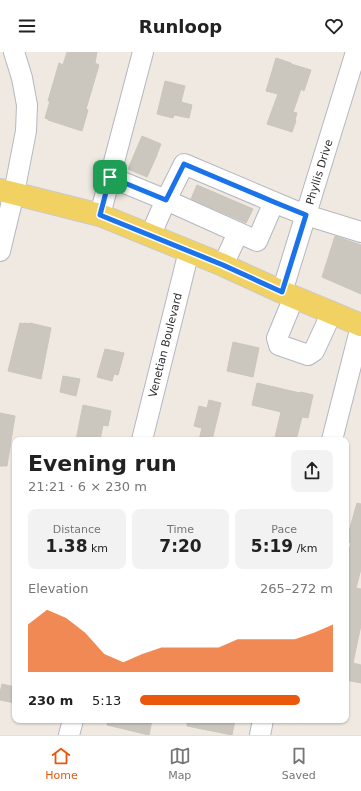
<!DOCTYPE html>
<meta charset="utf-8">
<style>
:root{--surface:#fff;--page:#f2f2f2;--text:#222;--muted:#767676;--line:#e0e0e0;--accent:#ea580c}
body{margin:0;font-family:"DejaVu Sans",sans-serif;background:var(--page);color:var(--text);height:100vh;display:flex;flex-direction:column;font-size:15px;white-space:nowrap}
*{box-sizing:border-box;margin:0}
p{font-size:13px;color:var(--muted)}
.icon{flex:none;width:22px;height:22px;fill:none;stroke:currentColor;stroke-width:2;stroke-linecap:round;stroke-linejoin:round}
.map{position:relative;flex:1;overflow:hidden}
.drawer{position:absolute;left:12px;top:385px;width:337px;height:286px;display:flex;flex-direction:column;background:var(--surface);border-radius:8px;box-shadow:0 1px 3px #0004}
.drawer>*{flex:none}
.pin{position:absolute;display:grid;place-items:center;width:34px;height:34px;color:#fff;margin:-17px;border-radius:8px;box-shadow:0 2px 6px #0006}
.round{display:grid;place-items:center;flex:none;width:42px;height:42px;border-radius:8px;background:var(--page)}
.headline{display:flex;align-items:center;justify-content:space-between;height:68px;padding:0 16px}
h1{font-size:22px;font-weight:800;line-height:30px}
.metrics{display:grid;grid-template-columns:repeat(3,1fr);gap:6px;height:68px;padding:4px 16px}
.metrics div{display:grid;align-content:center;border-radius:8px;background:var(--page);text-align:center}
.metrics b{font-size:17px;font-weight:800}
.metrics small{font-size:11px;font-weight:400}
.metrics p{font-size:11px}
.chart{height:112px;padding:8px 16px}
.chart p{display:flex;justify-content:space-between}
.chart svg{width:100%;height:72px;margin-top:4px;fill:var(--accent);opacity:.7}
ul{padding:0 16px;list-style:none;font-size:13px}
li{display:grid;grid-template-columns:64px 48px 1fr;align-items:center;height:30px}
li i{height:10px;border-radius:5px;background:var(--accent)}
header{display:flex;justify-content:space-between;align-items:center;height:52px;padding:0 16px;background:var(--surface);font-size:18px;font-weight:800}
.tabs{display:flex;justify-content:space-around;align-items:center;height:56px;border-top:1px solid var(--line);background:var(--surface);font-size:11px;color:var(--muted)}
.tabs a{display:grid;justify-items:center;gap:2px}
.tabs .on{color:var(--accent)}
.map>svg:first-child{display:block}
.building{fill:#cbc7bf;stroke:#cbc5ba}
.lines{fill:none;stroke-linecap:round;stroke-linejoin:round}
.minor-casing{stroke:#b4b7c1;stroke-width:22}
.major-casing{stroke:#c9c9c9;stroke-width:24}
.minor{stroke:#fff;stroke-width:20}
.major{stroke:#f2d163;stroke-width:22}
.route-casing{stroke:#fff;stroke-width:8}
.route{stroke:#1a73e8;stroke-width:5}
.labels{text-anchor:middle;stroke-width:4;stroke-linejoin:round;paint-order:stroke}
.street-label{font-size:11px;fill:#2e2e2e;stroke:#fff}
</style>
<header><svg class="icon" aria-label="menu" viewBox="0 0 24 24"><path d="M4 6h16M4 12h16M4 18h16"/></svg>Runloop<svg class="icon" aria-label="heart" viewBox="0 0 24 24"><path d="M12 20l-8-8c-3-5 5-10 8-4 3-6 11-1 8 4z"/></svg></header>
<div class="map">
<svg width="361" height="683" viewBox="0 0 361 683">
<rect width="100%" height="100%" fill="#efe9e1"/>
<path class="building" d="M 67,0 L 97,0 L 95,11 L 99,13 L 86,57 L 88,58 L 82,79 L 48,68 L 48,67 L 45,66 L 50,49 L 48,49 L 59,11 L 63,13 Z
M 276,6 L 291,11 L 291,12 L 311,18 L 304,39 L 301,37 L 293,60 L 297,61 L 295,68 L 296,69 L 292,80 L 267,72 L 278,42 L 266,39 Z
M 165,29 L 185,34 L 181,50 L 192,53 L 189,66 L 174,63 L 173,66 L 157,62 Z
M 142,84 L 161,92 L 157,102 L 157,103 L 147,125 L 128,117 Z
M 197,133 L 253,157 L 246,171 L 191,147 Z
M 335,184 L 361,193 L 361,242 L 322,225 Z
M 20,271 L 24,272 L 24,271 L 30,272 L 30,271 L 51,276 L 41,327 L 8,319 Z
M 233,290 L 259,296 L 253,325 L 227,319 Z
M 105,297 L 124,301 L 118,323 L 114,322 L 112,329 L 97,325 Z
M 63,324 L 80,327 L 76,344 L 60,340 Z
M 257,331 L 300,341 L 301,340 L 313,343 L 308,366 L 302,365 L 296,388 L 276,388 L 277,385 L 275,385 L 281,360 L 252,353 Z
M 209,348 L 221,351 L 212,388 L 199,388 L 202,376 L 194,374 L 199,354 L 207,356 Z
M 83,353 L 111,359 L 108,374 L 103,373 L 100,388 L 76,388 Z
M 0,361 L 15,364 L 7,414 L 0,414 Z
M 357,451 L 361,452 L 361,517 L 356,536 L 361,537 L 361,573 L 353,611 L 361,613 L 361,631 L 346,628 L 346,507 L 351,491 L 346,490 Z
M 2,632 L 15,635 L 15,651 L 0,648 L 0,641 Z
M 108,668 L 152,668 L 149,683 L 107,673 Z
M 187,668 L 235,668 L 232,683 L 187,674 Z"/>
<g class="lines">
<g class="minor-casing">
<path id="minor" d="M 110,125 L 166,148 L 150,184
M 274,150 L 257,189 L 166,148 L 184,112 L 288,156 L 306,163 L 361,180
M 100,163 L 143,0
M 0,199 L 14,141 L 26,79 L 27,53 L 22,26 L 14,0
M 223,213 L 238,181
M 282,240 L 356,0
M 294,245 L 277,286 L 279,293 L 308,303 L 314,299 L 332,260
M 142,388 L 189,199
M 332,388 L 361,274
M 69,683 L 73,668
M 260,683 L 263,668"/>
</g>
<g class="major-casing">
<path id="major" d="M 0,138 L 100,163 L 223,213 L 282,240 L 361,273"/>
</g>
<use href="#minor" class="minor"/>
<use href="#major" class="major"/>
</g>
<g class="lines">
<g class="route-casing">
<path id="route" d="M 184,112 L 274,150 L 306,163 L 282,240 L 223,213 L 100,163 L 110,125 L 166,148 Z"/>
</g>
<use href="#route" class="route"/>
</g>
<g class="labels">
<g class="street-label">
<text transform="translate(319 120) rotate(-73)" y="4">Phyllis Drive</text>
<text transform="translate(165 293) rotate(-76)" y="4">Venetian Boulevard</text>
</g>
</g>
</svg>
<div class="pin" style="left:110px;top:125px;background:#1e9e55"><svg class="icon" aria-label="arrive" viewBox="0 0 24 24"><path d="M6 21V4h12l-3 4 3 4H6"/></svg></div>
<section class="drawer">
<div class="headline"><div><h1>Evening run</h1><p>21:21 · 6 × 230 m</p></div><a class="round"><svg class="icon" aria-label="share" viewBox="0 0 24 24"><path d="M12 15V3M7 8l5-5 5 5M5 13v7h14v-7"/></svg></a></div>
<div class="metrics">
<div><p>Distance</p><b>1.38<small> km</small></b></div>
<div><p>Time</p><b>7:20</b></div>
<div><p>Pace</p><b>5:19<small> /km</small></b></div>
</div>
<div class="chart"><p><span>Elevation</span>265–272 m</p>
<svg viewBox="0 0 160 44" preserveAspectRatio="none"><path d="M0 44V15L10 6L20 11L30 20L40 33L50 38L60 33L70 29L80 29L90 29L100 29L110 24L120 24L130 24L140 24L150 20L160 15V44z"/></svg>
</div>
<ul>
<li><b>230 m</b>5:13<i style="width:83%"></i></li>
</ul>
</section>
</div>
<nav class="tabs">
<a class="on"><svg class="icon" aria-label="home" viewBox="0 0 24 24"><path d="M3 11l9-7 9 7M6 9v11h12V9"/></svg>Home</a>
<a><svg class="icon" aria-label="map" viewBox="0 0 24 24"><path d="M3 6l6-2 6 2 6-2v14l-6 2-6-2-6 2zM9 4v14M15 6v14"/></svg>Map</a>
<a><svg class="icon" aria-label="saved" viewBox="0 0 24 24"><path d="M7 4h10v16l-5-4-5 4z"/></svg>Saved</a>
</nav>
